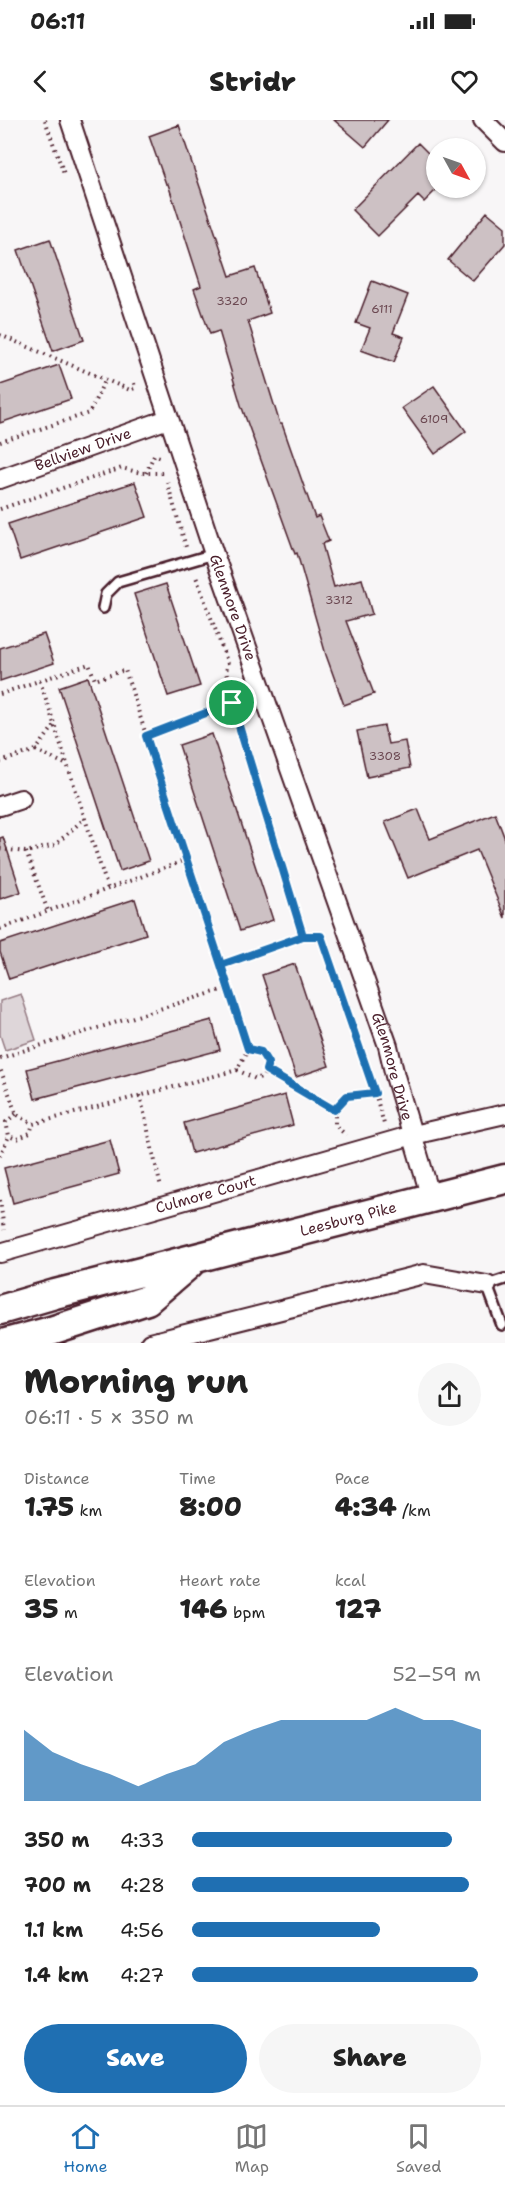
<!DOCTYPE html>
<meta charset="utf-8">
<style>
:root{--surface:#fff;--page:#f6f6f6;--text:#222;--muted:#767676;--line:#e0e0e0;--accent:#1f6fb2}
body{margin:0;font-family:"Shantell Sans",sans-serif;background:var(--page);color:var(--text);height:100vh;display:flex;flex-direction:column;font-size:22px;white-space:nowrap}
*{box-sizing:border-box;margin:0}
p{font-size:20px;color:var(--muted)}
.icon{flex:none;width:33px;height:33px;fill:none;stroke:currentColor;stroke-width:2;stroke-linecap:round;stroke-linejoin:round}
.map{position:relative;height:1223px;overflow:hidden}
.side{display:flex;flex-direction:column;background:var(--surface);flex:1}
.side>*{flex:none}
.needle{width:39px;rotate:130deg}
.controls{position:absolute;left:426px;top:18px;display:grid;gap:12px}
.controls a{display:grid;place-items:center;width:60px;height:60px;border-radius:50%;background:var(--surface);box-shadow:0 2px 4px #0004;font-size:30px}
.pin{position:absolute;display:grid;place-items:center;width:51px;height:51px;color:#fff;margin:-26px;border:3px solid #fff;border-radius:50%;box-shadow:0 2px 6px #0007}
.round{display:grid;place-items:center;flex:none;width:63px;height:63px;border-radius:32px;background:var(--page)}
.headline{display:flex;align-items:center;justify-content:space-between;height:102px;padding:0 24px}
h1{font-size:33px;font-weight:800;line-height:45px}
.figures{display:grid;grid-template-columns:repeat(3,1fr);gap:9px;height:102px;padding:6px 24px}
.figures div{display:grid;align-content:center}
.figures b{font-size:26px;font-weight:800}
.figures small{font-size:16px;font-weight:400}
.figures p{font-size:16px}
.chart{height:168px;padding:12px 24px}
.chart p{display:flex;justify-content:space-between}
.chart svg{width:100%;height:108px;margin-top:6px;fill:var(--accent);opacity:.7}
.cta{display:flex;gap:12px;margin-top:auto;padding:12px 24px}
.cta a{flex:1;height:69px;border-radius:36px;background:var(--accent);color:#fff;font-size:24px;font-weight:800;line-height:69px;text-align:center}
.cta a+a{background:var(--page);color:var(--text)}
ul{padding:0 24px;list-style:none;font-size:20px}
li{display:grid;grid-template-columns:96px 72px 1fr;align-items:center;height:45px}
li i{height:15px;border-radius:8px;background:var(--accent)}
.status{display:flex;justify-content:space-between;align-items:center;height:42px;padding:0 30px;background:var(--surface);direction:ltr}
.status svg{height:16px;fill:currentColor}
header{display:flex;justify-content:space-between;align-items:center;height:78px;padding:0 24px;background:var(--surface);font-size:27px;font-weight:800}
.tab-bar{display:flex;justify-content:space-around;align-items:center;height:84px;border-top:2px solid var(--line);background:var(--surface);font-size:16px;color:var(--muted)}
.tab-bar a{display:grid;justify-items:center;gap:3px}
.tab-bar .current{color:var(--accent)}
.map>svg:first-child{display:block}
.green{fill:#ded6d9;stroke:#947a82;stroke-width:1.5}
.building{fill:#cdc1c4;stroke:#4a1f2b;stroke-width:1.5}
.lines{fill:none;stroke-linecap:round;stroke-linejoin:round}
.service-casing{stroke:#4a1f2b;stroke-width:14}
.minor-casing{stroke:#4a1f2b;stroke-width:22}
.primary-casing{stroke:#4a1f2b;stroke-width:33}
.path{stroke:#4a1f2b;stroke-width:4;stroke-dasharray:1.5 4.5;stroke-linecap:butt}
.service{stroke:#fff;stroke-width:9}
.minor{stroke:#fff;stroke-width:18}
.primary{stroke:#fff;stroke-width:28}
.route-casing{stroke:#fff;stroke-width:12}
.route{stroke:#1f6fb2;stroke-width:8}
.labels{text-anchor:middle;stroke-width:4.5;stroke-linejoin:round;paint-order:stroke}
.number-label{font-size:12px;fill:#6b4851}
.street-label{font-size:15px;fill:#4a1f2b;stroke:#fff}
</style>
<div class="status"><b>06:11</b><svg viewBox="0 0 49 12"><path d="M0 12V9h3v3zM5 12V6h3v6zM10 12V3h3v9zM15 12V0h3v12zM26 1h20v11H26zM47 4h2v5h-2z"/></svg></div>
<header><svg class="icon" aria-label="back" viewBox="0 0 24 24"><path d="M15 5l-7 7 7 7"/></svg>Stridr<svg class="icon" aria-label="heart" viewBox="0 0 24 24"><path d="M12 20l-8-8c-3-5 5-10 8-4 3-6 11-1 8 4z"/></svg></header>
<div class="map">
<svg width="505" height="1223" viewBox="0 0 505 1223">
<rect width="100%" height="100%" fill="#f8f6f7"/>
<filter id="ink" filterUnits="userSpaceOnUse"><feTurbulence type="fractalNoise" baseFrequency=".0167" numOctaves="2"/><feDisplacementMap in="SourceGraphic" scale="12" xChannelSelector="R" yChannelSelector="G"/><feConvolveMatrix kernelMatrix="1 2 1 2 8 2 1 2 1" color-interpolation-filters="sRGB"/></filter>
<g filter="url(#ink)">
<path class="green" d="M 21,874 L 36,920 L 5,930 L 0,915 L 0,881 Z"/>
<path class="building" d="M 334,0 L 388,0 L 365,27 Z
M 179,5 L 230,156 L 255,148 L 270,193 L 248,201 L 280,304 L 282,304 L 315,398 L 319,396 L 329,421 L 322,424 L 334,467 L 362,459 L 372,494 L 346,501 L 374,574 L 344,585 L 326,535 L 297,433 L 295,434 L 241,285 L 219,211 L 210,214 L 194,169 L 201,166 L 168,64 L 166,64 L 149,16 Z
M 418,23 L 436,41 L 436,70 L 424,82 L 418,76 L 378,116 L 352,90 Z
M 487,92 L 505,107 L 505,124 L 473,161 L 448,140 Z
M 50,119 L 84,220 L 53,231 L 18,130 Z
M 372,161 L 408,175 L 393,213 L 404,217 L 394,242 L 361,230 L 370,208 L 356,203 Z
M 59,245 L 71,279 L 0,303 L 0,265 Z
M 434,266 L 466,311 L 435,334 L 402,288 Z
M 135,362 L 147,397 L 20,440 L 8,404 Z
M 166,464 L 200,566 L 168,576 L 134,474 Z
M 44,514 L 54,543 L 0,561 L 0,528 Z
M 88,557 L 149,741 L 120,751 L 59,567 Z
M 384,606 L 388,624 L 405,621 L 410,648 L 367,657 L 357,611 Z
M 212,614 L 273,800 L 240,811 L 179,625 Z
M 418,689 L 430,719 L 495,693 L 505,719 L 505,798 L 477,730 L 408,758 L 385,702 Z
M 3,717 L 21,772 L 0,779 L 0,718 Z
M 135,779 L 146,814 L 9,859 L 0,832 L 0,823 Z
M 295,844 L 329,946 L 296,957 L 262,855 Z
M 212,900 L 220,930 L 35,979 L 27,949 Z
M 285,975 L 293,1005 L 192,1033 L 184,1003 Z
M 110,1020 L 119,1054 L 13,1083 L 4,1048 Z"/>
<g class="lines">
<g class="service-casing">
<path id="service" d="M 103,488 L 106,474 L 118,462 L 214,434
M 502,1205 L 487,1165 L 505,1159"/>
</g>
<g class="minor-casing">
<g id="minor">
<path id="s1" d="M 70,0 L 214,434 L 388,926 L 395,956 L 431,1078"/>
<path d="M 483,0 L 505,22"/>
<path id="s2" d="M 0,359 L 168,299"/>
<path d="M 0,686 L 21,679"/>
<path id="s3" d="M 0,1133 L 413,1015 L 505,994"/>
<path d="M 150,1223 L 424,1154 L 487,1165"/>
</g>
</g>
<g class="primary-casing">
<g id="primary">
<path id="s4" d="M 0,1190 L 55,1174 L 505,1059"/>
<path d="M 6,1223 L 51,1211 L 147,1180 L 189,1144"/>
</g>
</g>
<path class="path" d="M 45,0 L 64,54
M 0,215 L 130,270 L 135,268 L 134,263
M 0,322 L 89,293 L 105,260
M 146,353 L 154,335 L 160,337
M 167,362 L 186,427
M 0,389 L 122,348 L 141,353 L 164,353 L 164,355
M 40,561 L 108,769
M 0,574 L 89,544 L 95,560 L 125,550 L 248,929 L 237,950 L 33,1004 L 16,994 L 0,948
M 232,583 L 303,816 L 321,816 L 375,973 L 347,976 L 335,990 L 335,1005 L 346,1015
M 54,606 L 36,630 L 67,645
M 146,616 L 232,583 L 226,551 L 228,544 L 195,454
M 0,642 L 36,630
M 0,729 L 26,732 L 55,725 L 85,698
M 26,732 L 48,791
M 0,809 L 186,740
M 221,845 L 303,816
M 0,938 L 228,868
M 237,950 L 256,959 L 264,956 L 268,943 L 261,932 L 248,929
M 266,950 L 335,990
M 375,973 L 384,1004
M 140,975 L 161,1068
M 16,994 L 6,1002 L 9,1016 L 17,1019 L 30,1013 L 33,1004
M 0,1036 L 9,1016
M 0,1080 L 4,1110"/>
<use href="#service" class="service"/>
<use href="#minor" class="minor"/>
<use href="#primary" class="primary"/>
</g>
</g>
<g class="lines" filter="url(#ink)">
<g class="route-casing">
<path id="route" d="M 232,583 L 303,816 L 221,845 L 248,929 L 261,932 L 268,943 L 266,950 L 334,990 L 347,976 L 375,973 L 321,816 L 303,816 L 221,845 L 146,616 L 232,583"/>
</g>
<use href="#route" class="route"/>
</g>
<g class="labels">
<g class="number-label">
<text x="232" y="185">3320</text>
<text x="382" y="193">6111</text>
<text x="434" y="303">6109</text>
<text x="339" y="484">3312</text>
<text x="385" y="640">3308</text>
</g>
<g class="street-label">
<text dy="5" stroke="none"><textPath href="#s2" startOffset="88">Bellview Drive</textPath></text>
<text dy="5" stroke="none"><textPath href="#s1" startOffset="514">Glenmore Drive</textPath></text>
<text dy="5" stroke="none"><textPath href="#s1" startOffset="1000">Glenmore Drive</textPath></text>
<text dy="5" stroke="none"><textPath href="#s3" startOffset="214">Culmore Court</textPath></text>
<text dy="5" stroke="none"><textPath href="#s4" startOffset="360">Leesburg Pike</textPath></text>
</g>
</g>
</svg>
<div class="controls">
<a><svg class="needle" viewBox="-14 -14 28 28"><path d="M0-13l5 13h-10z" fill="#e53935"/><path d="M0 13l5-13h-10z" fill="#767676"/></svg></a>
</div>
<div class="pin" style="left:232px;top:583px;background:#1e9e55"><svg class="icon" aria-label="arrive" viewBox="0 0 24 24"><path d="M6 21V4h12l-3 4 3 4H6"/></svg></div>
</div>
<section class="side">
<div class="headline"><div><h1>Morning run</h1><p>06:11 · 5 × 350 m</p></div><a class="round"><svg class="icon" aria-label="share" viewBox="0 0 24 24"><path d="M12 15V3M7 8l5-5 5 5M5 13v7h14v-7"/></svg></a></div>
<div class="figures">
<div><p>Distance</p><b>1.75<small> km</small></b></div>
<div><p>Time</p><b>8:00</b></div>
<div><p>Pace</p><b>4:34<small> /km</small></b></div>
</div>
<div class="figures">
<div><p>Elevation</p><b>35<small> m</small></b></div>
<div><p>Heart rate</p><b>146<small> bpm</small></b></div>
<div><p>kcal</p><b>127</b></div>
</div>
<div class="chart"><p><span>Elevation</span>52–59 m</p>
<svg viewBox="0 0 160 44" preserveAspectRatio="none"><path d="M0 44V15L10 24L20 29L30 33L40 38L50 33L60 29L70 20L80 15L90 11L100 11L110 11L120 11L130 6L140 11L150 11L160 15V44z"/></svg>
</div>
<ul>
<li><b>350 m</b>4:33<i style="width:90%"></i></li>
<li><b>700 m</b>4:28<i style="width:96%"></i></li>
<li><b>1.1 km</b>4:56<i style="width:65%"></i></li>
<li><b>1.4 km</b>4:27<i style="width:99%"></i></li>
</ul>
<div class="cta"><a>Save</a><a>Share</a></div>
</section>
<nav class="tab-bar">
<a class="current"><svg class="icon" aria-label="home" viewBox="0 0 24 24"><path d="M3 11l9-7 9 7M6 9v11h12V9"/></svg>Home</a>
<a><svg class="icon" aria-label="map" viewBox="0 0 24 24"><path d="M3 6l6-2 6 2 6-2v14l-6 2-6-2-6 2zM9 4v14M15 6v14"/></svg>Map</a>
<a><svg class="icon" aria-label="saved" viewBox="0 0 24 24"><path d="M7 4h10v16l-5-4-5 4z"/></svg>Saved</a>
</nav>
